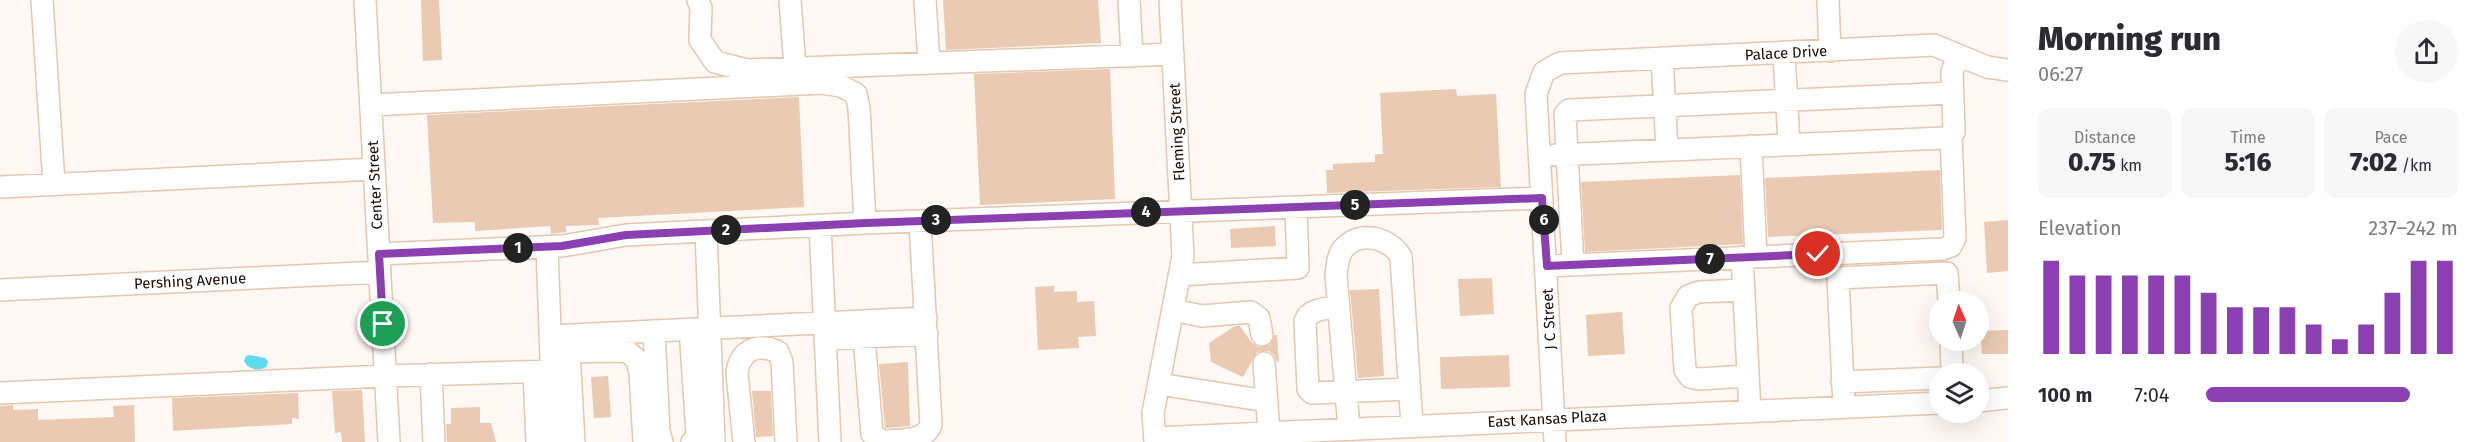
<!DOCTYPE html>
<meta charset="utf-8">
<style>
:root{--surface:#fff;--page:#f7f7f7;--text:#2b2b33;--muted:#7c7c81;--accent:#8b40b1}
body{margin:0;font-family:"Fira Sans",sans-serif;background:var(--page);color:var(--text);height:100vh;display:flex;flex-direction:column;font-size:22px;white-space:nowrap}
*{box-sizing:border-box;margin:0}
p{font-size:20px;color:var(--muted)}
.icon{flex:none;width:33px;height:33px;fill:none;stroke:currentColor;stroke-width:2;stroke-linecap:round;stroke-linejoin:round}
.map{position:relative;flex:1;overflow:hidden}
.drawer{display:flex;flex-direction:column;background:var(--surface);width:480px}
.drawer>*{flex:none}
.needle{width:39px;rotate:357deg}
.controls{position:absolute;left:1929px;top:291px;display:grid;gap:12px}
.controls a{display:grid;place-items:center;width:60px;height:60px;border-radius:50%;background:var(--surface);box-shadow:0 6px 24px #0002;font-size:30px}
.pin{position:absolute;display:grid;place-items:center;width:51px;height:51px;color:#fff;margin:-26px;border:3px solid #fff;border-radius:50%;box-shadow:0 2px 6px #0007}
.km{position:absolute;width:30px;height:30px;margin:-15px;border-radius:50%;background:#222;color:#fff;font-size:16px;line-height:30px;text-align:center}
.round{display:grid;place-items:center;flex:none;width:63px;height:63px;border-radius:32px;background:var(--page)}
.head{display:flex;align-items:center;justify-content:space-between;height:102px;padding:0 30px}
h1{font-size:33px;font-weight:800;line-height:45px}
.figures{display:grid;grid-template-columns:repeat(3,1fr);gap:9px;height:102px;padding:6px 30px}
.figures div{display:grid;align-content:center;border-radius:12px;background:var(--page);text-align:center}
.figures b{font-size:26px;font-weight:800}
.figures small{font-size:16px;font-weight:400}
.figures p{font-size:16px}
.chart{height:168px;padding:12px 30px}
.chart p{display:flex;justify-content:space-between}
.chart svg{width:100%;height:108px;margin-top:6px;stroke:var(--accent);stroke-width:6}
ul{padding:0 30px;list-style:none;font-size:20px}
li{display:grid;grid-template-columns:96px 72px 1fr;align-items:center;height:45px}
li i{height:15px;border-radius:8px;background:var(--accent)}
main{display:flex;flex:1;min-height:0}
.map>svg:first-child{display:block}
.water{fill:#60dbf0}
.building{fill:#eacab2}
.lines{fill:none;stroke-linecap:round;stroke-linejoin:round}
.minor-casing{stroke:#e5c6ae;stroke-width:24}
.minor{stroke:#fff;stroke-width:21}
.route-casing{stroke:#fff;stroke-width:12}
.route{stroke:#8b40b1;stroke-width:8}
.labels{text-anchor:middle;stroke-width:5;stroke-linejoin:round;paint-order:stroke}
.street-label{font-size:15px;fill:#150a04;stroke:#fff}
</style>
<main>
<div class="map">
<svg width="2008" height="442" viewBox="0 0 2008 442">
<rect width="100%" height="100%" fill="#fff8f4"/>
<path class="water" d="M 250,355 L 265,358 L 268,361 L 267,366 C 261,372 248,370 244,361 L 246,356 Z"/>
<path class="building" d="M 421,0 L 439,0 L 442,60 L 423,61 Z
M 943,0 L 1098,0 L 1101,43 L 946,50 Z
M 1110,69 L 1115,199 L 980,205 L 974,74 Z
M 1456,89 L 1457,96 L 1496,94 L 1501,187 L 1327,193 L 1326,170 L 1333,170 L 1333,164 L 1375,162 L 1375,154 L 1383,154 L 1380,93 Z
M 799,97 L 804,207 L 598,218 L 599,225 L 566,226 L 566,232 L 551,234 L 550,226 L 475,231 L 475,222 L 433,223 L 427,115 Z
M 1940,170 L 1942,230 L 1768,237 L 1765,178 Z
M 1740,175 L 1743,244 L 1585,252 L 1581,182 Z
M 2008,220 L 2008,271 L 1987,273 L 1984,222 Z
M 1275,226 L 1276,246 L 1231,248 L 1230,229 Z
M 1492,278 L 1494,314 L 1460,316 L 1458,279 Z
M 1054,286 L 1054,292 L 1077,291 L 1077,302 L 1094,301 L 1096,336 L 1078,337 L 1079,348 L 1038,350 L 1035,287 Z
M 1379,289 L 1384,376 L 1358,378 L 1350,290 Z
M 1622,312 L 1625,354 L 1588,356 L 1586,315 Z
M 1235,326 L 1240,326 L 1252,343 L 1258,347 L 1270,345 L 1274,335 L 1277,335 L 1279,362 L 1277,362 L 1274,355 L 1269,351 L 1257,352 L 1243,377 L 1211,362 L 1209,343 Z
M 2008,330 L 2008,354 L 1982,354 L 1980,331 Z
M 1509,355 L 1510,387 L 1441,389 L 1440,357 Z
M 908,362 L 910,426 L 885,428 L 879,364 Z
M 608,376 L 611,417 L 594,418 L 591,377 Z
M 362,390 L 365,442 L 342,442 L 341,432 L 335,433 L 332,391 Z
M 752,391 L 771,391 L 773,436 L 756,437 Z
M 298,393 L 299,419 L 292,418 L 292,424 L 173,431 L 172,398 Z
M 13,405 L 13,410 L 38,409 L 38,420 L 114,417 L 113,406 L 134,405 L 135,442 L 0,442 L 0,406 Z
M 480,407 L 480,423 L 491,423 L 496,442 L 447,442 L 446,424 L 451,424 L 451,408 Z"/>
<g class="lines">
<g class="minor-casing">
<path id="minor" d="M 42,0 L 54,184
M 365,0 L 389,442
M 698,0 L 701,8 L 700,40 L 715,62 L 747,70 L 1173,54
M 790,0 L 795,67
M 925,0 L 929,62
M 1129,0 L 1132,56
M 1828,0 L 1830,51
M 1784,53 L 1789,144
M 1662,58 L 1667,149
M 371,105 L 821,83 L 841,86 L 856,94 L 859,108 L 865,223
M 1751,146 L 1756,257
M 1555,155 L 1945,138 L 1951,135
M 0,187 L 374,169
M 820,225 L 830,442
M 706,231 L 714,442
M 547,247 L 554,442
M 379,254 L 562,246 L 626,235 L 865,223 L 1542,198
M 1742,257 L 1750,411
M 1573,265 L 1565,114 L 1569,110 L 1952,93
M 1547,266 L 1943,249 L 1951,246 L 1955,238 L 1951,135 L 1954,132 L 1952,72 L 1958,56
M 1179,275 L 1298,268 L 1296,207
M 0,290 L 380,272
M 1744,290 L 1699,292 L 1688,296 L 1681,308 L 1685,370 L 1690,377 L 1699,379 L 1748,376
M 1338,307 C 1326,309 1310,308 1305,321 L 1308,389 L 1312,393 L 1409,389
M 1173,310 L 1202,316 L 1251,312 L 1259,318 L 1262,335
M 690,329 L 697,433 L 695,440 L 692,442
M 654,331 L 659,431 L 662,442
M 550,336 L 926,318
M 864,337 L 872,434 L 882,441 C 900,440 924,442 931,425 L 920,221
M 825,339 L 927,334
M 1951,340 L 1952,374
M 569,351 L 574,442
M 551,352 L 627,351 L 637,360 L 640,373 L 644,442
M 1264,363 L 1269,432
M 534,372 L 537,442
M 431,374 L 434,442
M 1842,382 L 1940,378
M 1159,384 L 1267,401
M 0,393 L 386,376 L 552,371
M 1978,401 L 2008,398
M 1844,407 L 1838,278 L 1947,273 L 1949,302
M 1349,428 L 1336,275 C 1337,266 1338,254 1344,248 C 1361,229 1391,239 1401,257 L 1412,426
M 1155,438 L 1940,403
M 744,442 L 737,374 C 739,351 757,342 778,352 L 782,362 L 786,442
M 1155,442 L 1153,413 L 1183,256 L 1170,0
M 1555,442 L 1536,94 L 1544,72 L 1560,63 L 1934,45 L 1987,67 L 2008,70"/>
</g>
<use href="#minor" class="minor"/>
</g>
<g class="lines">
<g class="route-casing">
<path id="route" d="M 383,324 L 379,254 L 562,246 L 626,235 L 866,223 L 1542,198 L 1547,266 L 1818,254"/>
</g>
<use href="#route" class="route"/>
</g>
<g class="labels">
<g class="street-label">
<text transform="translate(1786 53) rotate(-3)" y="5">Palace Drive</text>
<text transform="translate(1177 132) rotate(-93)" y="5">Fleming Street</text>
<text transform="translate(375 185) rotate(-93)" y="5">Center Street</text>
<text transform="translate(190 281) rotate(-3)" y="5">Pershing Avenue</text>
<text transform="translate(1549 319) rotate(-93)" y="5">J C Street</text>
<text transform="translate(1547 419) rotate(-3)" y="5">East Kansas Plaza</text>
</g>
</g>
</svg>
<div class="controls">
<a><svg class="needle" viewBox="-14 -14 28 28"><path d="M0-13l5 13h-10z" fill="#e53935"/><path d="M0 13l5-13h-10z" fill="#7c7c81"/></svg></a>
<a><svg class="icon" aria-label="layers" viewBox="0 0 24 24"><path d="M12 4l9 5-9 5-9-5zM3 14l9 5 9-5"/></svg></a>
</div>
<div class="pin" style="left:383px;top:324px;background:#1e9e55"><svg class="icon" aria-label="arrive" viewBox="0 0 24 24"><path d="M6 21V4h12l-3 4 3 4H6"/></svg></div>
<div class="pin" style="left:1818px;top:254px;background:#d93025"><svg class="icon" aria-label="check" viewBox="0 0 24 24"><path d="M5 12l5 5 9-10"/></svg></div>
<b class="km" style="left:518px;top:248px">1</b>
<b class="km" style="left:726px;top:230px">2</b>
<b class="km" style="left:936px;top:220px">3</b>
<b class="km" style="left:1146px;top:212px">4</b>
<b class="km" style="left:1355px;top:205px">5</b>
<b class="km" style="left:1544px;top:220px">6</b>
<b class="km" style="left:1710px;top:259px">7</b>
</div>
<section class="drawer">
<div class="head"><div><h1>Morning run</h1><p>06:27</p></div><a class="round"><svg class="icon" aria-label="share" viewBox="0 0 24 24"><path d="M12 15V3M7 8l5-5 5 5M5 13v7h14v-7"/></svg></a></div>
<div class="figures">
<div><p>Distance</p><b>0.75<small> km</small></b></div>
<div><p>Time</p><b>5:16</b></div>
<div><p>Pace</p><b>7:02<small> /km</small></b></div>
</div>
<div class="chart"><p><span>Elevation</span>237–242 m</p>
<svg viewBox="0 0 160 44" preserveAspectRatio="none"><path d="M5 44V6M15 44V12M25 44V12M35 44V12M45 44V12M55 44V12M65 44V19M75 44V25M85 44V25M95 44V25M105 44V32M115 44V38M125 44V32M135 44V19M145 44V6M155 44V6"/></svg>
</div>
<ul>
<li><b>100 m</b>7:04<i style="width:81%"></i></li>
</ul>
</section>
</main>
